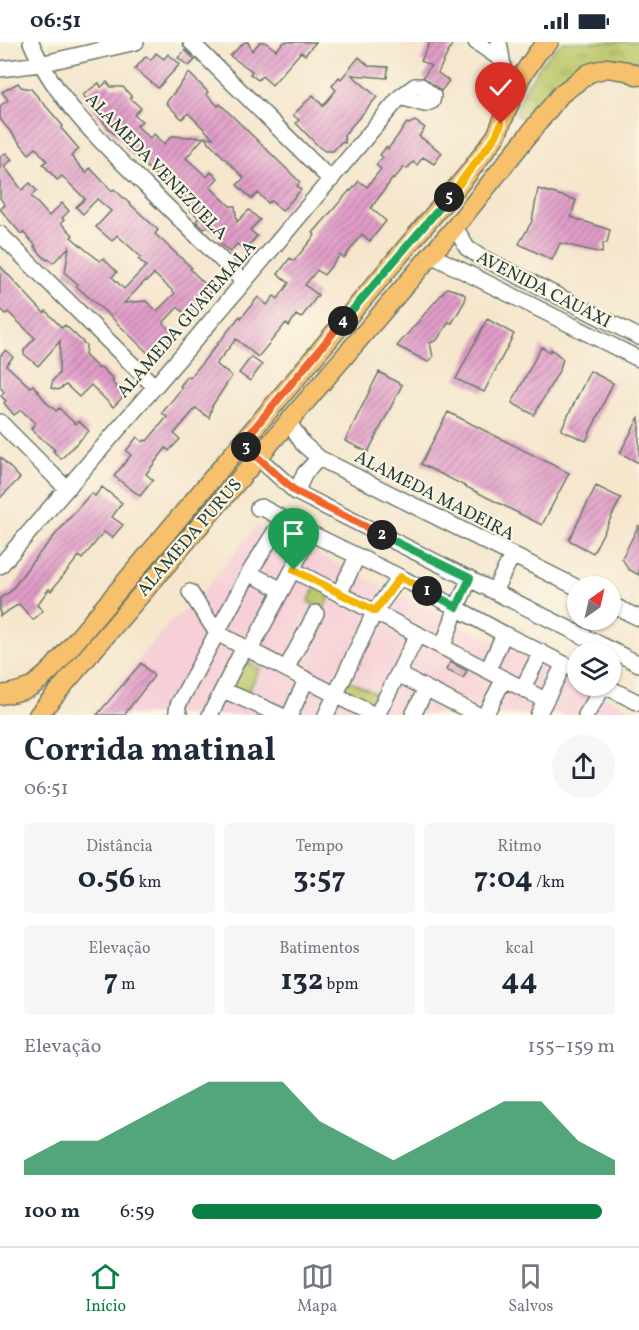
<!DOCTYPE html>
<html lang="pt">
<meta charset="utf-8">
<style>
:root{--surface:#fff;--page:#f6f6f7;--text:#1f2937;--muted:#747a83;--line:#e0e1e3;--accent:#0b8043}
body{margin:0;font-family:Vollkorn,serif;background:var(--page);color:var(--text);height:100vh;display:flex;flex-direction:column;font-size:22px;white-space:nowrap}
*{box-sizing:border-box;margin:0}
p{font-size:20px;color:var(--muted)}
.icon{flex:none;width:33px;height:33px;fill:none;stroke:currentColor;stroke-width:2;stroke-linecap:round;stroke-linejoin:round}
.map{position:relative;height:673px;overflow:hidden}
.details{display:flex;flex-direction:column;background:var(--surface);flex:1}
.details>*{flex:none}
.needle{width:39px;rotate:34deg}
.controls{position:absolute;left:567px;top:534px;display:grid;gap:12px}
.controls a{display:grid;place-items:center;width:54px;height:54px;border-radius:50%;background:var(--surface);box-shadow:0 2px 4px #0004;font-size:30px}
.pin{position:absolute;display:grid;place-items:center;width:51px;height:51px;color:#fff;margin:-62px -26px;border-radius:50% 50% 50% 0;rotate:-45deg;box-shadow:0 0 6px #0007}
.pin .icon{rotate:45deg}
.km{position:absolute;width:30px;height:30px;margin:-15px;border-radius:50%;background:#222;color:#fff;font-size:16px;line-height:30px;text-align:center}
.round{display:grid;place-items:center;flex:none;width:63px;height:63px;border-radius:32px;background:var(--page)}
.summary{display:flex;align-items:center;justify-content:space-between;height:102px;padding:0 24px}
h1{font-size:33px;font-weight:700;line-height:45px}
.metrics{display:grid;grid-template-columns:repeat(3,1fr);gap:9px;height:102px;padding:6px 24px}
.metrics div{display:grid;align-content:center;border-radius:6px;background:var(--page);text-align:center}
.metrics b{font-size:30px;font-weight:700}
.metrics small{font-size:16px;font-weight:400}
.metrics p{font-size:16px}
.chart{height:168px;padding:12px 24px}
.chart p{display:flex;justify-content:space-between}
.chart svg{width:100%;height:108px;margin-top:6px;fill:var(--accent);opacity:.7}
ul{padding:0 24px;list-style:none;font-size:20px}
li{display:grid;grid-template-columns:96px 72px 1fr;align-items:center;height:45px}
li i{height:15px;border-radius:8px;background:var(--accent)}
.status{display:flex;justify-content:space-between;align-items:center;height:42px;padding:0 30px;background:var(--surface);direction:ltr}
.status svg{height:16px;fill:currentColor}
.dock{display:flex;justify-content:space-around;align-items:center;height:84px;border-top:2px solid var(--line);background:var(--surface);font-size:16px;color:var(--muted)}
.dock a{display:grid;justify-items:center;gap:3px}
.dock .current{color:var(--accent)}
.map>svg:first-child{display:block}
.built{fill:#f6cfd7}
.park{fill:url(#park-tufts);stroke:#6c824e;stroke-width:1.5}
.building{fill:url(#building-hatch);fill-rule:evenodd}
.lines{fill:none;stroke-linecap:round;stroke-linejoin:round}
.minor-casing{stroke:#6a7869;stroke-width:18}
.major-casing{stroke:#6a7869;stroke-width:21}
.minor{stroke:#fff;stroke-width:15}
.major{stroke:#f7c06c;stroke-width:18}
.split-1-casing{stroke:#fff;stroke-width:12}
.split-2-casing{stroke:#fff;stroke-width:12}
.split-3-casing{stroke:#fff;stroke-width:12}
.split-4-casing{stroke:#fff;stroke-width:12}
.split-5-casing{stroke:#fff;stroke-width:12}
.split-6-casing{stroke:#fff;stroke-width:12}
.split-1{stroke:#f5b400;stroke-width:8}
.split-2{stroke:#22a559;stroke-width:8}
.split-3{stroke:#f0652b;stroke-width:8}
.split-4{stroke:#f0652b;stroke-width:8}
.split-5{stroke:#22a559;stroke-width:8}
.split-6{stroke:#f5b400;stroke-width:8}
.labels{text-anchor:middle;stroke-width:4.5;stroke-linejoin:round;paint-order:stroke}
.street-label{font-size:18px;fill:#1f3d34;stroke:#fcf5e5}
</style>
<div class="status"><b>06:51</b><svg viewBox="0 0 49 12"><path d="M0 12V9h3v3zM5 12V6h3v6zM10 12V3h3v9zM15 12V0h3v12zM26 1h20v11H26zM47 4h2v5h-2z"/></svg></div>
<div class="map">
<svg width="639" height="673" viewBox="0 0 639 673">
<defs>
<pattern id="park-tufts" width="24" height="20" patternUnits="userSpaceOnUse" patternTransform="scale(1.5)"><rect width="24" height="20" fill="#bac668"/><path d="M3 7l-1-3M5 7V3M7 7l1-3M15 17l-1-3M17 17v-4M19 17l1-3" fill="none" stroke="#97a256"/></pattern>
<pattern id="building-hatch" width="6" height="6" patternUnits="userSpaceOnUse" patternTransform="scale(1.5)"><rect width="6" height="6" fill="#e09cc8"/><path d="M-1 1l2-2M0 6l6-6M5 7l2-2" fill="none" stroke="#b580a3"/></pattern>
</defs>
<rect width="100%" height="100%" fill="#fcf5e5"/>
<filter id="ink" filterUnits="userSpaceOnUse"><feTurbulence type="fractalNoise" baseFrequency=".0167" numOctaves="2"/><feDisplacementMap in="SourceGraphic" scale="12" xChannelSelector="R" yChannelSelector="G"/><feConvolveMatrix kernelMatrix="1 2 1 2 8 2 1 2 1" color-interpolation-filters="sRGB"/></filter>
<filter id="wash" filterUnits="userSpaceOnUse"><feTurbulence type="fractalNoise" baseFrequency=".008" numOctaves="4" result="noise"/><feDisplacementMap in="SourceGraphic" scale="24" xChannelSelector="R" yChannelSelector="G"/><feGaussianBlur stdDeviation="1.35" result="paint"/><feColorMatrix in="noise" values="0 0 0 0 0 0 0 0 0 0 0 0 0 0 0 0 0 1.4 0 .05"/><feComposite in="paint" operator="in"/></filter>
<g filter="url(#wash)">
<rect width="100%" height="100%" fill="#f5e6cc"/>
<path class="built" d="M 257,483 L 577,640 L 578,644 L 584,644 L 639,671 L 639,673 L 91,673 L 171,579 L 194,562 Z"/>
<path class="park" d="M 563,0 L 639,0 L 639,24 C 625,20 608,15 593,20 C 572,26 544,57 531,75 L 523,78 L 516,73 C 524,44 540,19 563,0 Z
M 317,541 L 333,549 L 323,568 L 308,560 Z
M 244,618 L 260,627 L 246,654 L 229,645 Z
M 343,635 L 385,656 L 377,673 L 335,653 Z"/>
<g id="blocks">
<path class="building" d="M 245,0 L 248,0 L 252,9 L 260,0 L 265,0 L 276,8 L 284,0 L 316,0 L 305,13 L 301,10 L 272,43 L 262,34 L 258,38 L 250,32 L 252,29 L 230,14 Z
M 430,0 L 453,0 L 438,31 L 449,39 L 441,49 L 423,35 L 431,24 L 421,19 Z
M 185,8 L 195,18 L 189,24 L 178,16 Z
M 156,11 L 164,17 L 168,12 L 180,22 L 158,46 L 135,27 L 146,14 L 151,18 Z
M 359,15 L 369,24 L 388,25 L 387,36 L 352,33 L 377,55 L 344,93 L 345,101 L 341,100 L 333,109 L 325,109 L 319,105 L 296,81 L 299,78 L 293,73 L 313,53 L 323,64 L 336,48 L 332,44 L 339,35 L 341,37 Z
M 189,31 L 208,50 L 206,52 L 218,64 L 220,62 L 300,140 L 297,144 L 301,148 L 282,169 L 271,159 L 268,161 L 258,151 L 252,157 L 237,143 L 244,136 L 204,95 L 186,116 L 207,135 L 211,130 L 218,136 L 210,145 L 230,164 L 235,164 L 237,180 L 249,168 L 260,178 L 250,188 L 257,194 L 245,208 L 237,202 L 230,210 L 219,200 L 222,197 L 208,184 L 204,187 L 196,179 L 199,176 L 183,161 L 184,159 L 126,106 L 128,104 L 108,86 L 83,53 L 99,41 L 101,45 L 107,40 L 111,45 L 123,45 L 132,55 L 130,56 L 141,66 L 134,73 L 142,79 L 137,84 L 150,96 L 154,92 L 164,102 L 172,94 L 213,96 L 188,71 L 182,77 L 166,61 Z
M 18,41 L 21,45 L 31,47 L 63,84 L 61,86 L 79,107 L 71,114 L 86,131 L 90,126 L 112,149 L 114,147 L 158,188 L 155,192 L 192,226 L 190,227 L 212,249 L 187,274 L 178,265 L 163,281 L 175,293 L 153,316 L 110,274 L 76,244 L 78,242 L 65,231 L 69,205 L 53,221 L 49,217 L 47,218 L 34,205 L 36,204 L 23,190 L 21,192 L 0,167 L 5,163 L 0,156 L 0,115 L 6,111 L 12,118 L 4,124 L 22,148 L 30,141 L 37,149 L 31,154 L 49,174 L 62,161 L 69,169 L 62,176 L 64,178 L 61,181 L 73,193 L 71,195 L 86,208 L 100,219 L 103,216 L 117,230 L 112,235 L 124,247 L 146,224 L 138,217 L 141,215 L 117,193 L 112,199 L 96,185 L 111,169 L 97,157 L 83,172 L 76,165 L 85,157 L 62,134 L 57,138 L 43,122 L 47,119 L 36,106 L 29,112 L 0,77 L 0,64 L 8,58 L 2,50 ZM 154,232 L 175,251 L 157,269 L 146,259 L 124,261 L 146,238 L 147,239 Z
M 415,79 L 425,86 L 419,94 L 442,111 L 434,122 L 423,115 L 417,123 L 413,120 L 407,127 L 404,125 L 394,137 L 393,136 L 371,166 L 386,179 L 370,199 L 362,192 L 344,216 L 340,213 L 324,233 L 317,228 L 305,243 L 318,253 L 301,276 L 296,273 L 289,284 L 286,281 L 258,315 L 236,297 L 216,322 L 232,334 L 212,364 L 209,376 L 196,366 L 174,392 L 180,397 L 169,409 L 166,406 L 146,432 L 153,438 L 140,454 L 114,434 L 131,413 L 126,409 L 137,395 L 143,400 L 145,398 L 147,399 L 167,375 L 162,371 L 178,351 L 182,345 L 180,344 L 188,334 L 190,336 L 240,274 L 241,276 L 258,255 L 267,263 L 274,254 L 278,257 L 289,241 L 278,232 L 290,216 L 294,219 L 315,193 L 313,191 L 350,148 L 351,149 L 359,139 L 367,145 L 381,127 L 376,123 L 383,115 L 380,113 L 386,105 L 388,107 L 407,81 L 409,82 Z
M 538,147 L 576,158 L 571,175 L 610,188 L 607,201 L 603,201 L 602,211 L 560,201 L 552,218 L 519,202 L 532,179 Z
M 0,224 L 44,271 L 46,269 L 62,286 L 65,283 L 86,303 L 85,313 L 99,327 L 101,325 L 114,338 L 112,340 L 124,354 L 113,365 L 91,343 L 79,355 L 66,343 L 58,348 L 51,346 L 53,338 L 59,332 L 60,299 L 38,324 L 24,312 L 24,308 L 35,296 L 8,270 L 6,272 L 0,266 Z
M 447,246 L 461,250 L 465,253 L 465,259 L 452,281 L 449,280 L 437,298 L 430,301 L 433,315 L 428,320 L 397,304 Z
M 487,277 L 514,292 L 484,350 L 456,337 Z
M 541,305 L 550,310 L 551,307 L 563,317 L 560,327 L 534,373 L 512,361 Z
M 6,308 L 13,315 L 6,323 L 30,345 L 33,343 L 47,361 L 56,369 L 59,366 L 70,377 L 76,382 L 79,379 L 89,389 L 61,417 L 53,409 L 55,408 L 31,387 L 35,381 L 21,368 L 14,373 L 4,361 L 6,359 L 1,354 L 4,350 L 0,345 L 0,314 Z
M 251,315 L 262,323 L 250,339 L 239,331 Z
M 590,329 L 613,341 L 586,399 L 561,388 Z
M 379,330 L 402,343 L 368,410 L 345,399 Z
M 448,370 L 569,431 L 542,483 L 421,422 Z
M 639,375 L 639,421 L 620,411 Z
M 0,415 L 20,436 L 0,456 Z
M 596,444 L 621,456 L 593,511 L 569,498 Z
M 102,445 L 122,461 L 112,475 L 123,483 L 112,496 L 104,490 L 82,517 L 79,514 L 51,549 L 49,547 L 37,563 L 43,569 L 33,578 L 19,562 L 0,574 L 0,556 L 10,550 L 32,520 L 91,451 L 95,454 Z
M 639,483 L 639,533 L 628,527 L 622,516 Z
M 450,620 L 467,629 L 463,636 L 446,628 Z
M 141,621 L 154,634 L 124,673 L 97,673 Z"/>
</g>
</g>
<g filter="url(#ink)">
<use href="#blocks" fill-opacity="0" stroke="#6a7869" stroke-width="1.5"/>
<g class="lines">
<g class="minor-casing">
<path id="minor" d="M 31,0 C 54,56 102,101 145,143 C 178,175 211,208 244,240
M 191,0 L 331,138
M 476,0 L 501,17
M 499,0 L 509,60
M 0,27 L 40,22 L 136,0
M 455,185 L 467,206 L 479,214 L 639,295
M 0,192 L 154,344
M 431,213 L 639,317
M 288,379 L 303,402 L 319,416 L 578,546
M 0,380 L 66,446
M 242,401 L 296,450 L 639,622
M 296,450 L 305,431 L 319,416
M 258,466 L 261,465 L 310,491 L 400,535 L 504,592 L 578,629
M 0,524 L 189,305 L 400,55 L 415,44 L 421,44 L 433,54 L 432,59 L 425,62 L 400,55
M 292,529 L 310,491
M 249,531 L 282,548
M 494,549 L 512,514
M 190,550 L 217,591 L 374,673
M 340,550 L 357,515
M 610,562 L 639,576
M 443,604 L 457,565 L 470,536
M 250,608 L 292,529 L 295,529 L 545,658
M 286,627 L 316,571
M 488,628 L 504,592
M 398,632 L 478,673
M 605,644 L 639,661
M 523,646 L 541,610
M 223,648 L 280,673
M 180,673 L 177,669 L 178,663 L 249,531 L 283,477
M 210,673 L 244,605
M 290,673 L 306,638
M 326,673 L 375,569 L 400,535
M 377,673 L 418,592
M 413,673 L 426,647
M 485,673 L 504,637
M 538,673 L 564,622
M 586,673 L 604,644"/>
</g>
<g class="major-casing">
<path id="major" d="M 0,653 C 27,649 33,646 53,626 L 467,133 L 496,94 L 521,35 L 538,10 L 549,0
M 38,673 L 455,185 L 561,52 L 589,31 L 607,26 L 627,29 L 639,34"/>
</g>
<use href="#minor" class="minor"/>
<use href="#major" class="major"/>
</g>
</g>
<g class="lines" filter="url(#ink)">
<g class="split-1-casing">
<path id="split-1" d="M 294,528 L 375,569 L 400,535 L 427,549"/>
</g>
<g class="split-2-casing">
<path id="split-2" d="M 382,493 L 470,536 L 457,565 L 427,549"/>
</g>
<g class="split-3-casing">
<path id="split-3" d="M 246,405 L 296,450 L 382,493"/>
</g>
<g class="split-4-casing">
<path id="split-4" d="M 246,405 L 242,401 L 343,279"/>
</g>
<g class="split-5-casing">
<path id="split-5" d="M 343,279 L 449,155"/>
</g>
<g class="split-6-casing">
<path id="split-6" d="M 449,155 L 496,94 L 501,82"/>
</g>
<use href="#split-1" class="split-1"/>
<use href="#split-2" class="split-2"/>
<use href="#split-3" class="split-3"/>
<use href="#split-4" class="split-4"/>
<use href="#split-5" class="split-5"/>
<use href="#split-6" class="split-6"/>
</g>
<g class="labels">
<g class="street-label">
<text transform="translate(157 124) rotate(46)" y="6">ALAMEDA VENEZUELA</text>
<text transform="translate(544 247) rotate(27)" y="6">AVENIDA CAUAXI</text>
<text transform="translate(186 277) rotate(-49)" y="6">ALAMEDA GUATEMALA</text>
<text transform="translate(435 453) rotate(27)" y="6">ALAMEDA MADEIRA</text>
<text transform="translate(189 495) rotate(-49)" y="6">ALAMEDA PURUS</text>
</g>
</g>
</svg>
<div class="controls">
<a><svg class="needle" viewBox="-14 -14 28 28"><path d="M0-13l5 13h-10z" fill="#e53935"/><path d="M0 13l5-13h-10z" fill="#747a83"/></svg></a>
<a><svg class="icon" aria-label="layers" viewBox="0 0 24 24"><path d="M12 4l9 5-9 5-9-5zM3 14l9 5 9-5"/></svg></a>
</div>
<div class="pin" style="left:294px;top:528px;background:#1e9e55"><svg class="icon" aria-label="arrive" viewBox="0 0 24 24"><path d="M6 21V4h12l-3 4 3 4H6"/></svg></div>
<div class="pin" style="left:501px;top:82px;background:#d93025"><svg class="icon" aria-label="check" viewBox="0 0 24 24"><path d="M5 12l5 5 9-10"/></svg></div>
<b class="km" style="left:427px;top:549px">1</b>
<b class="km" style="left:382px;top:493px">2</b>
<b class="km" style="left:246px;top:405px">3</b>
<b class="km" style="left:343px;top:279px">4</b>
<b class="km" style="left:449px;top:155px">5</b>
</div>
<section class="details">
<div class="summary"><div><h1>Corrida matinal</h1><p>06:51</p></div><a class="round"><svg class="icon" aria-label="share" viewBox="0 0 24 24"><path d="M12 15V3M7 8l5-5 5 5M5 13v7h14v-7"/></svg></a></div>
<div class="metrics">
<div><p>Distância</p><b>0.56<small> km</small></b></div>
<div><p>Tempo</p><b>3:57</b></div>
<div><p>Ritmo</p><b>7:04<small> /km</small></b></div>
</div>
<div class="metrics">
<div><p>Elevação</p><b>7<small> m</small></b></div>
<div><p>Batimentos</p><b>132<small> bpm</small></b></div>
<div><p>kcal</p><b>44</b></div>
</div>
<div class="chart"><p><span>Elevação</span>155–159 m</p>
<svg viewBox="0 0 160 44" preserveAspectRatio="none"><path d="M0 44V38L10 30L20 30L30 22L40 14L50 6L60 6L70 6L80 22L90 30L100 38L110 30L120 22L130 14L140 14L150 30L160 38V44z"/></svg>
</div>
<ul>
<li><b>100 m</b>6:59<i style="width:97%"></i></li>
</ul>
</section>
<nav class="dock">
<a class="current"><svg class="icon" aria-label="home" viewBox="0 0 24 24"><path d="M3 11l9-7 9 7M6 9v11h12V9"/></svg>Início</a>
<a><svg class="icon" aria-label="map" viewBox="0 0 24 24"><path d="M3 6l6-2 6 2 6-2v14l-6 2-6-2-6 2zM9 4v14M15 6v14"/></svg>Mapa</a>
<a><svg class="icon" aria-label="saved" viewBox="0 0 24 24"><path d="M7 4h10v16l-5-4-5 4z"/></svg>Salvos</a>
</nav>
